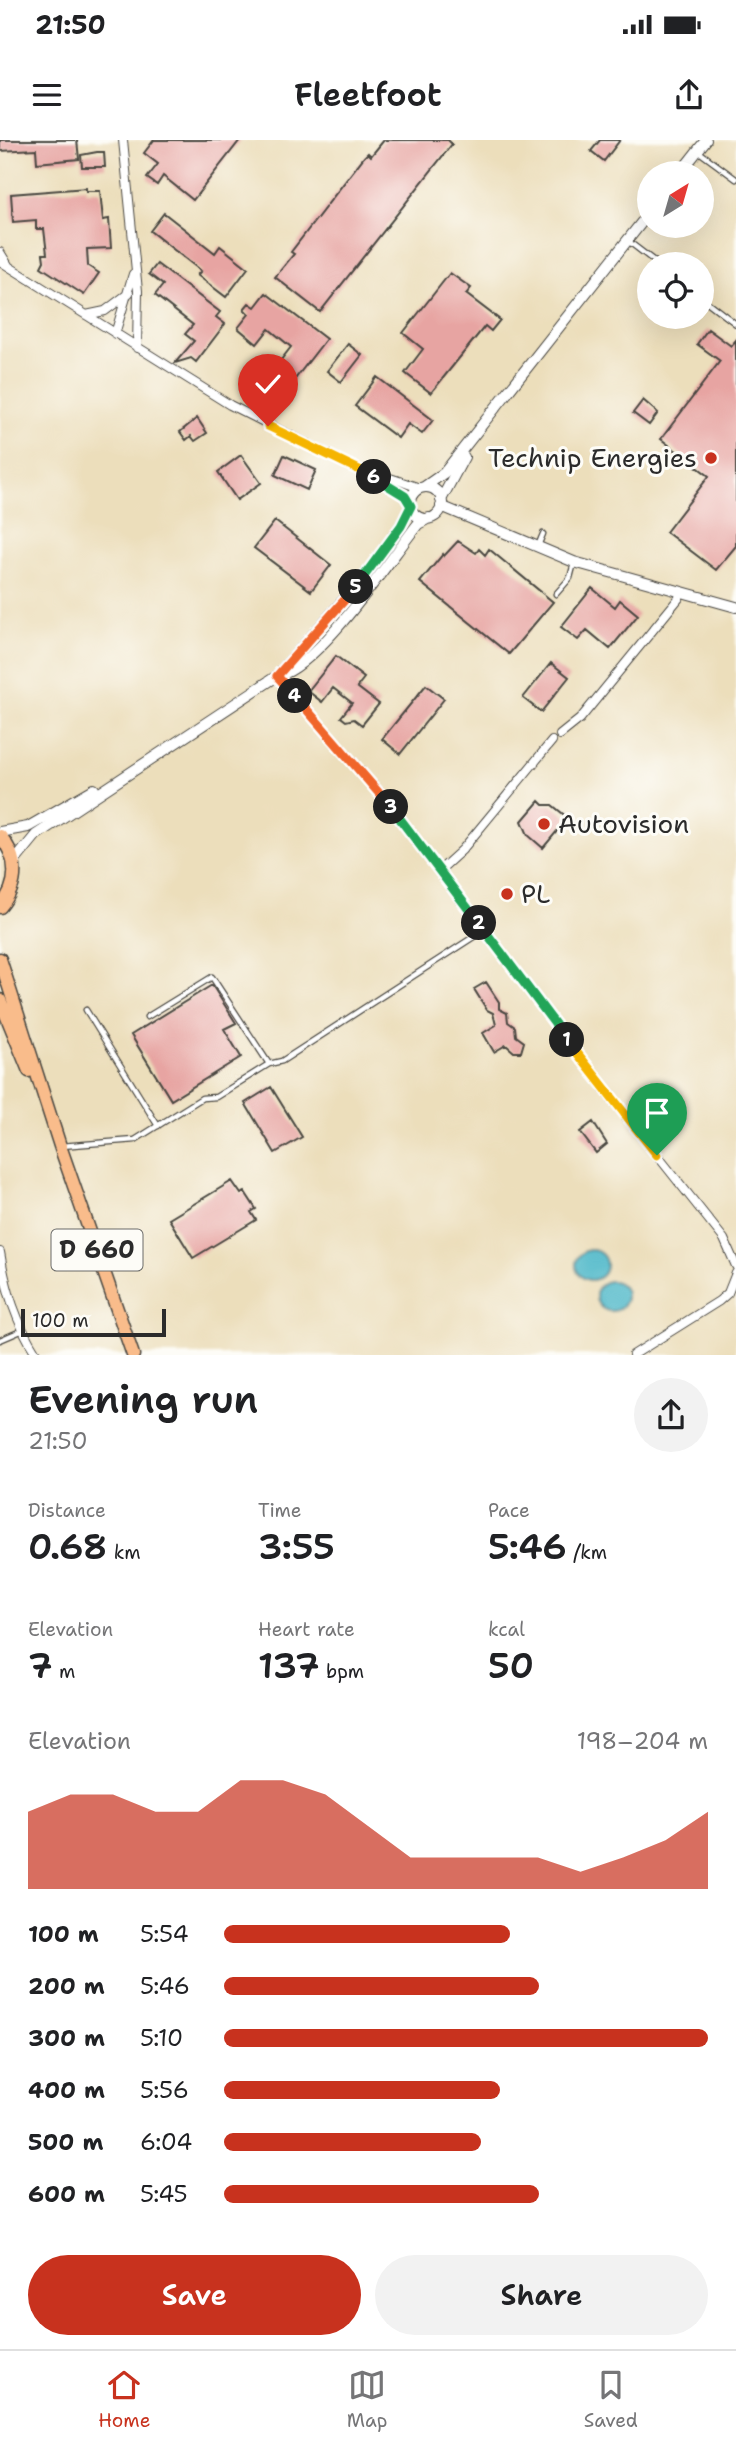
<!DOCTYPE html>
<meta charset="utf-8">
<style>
:root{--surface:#fff;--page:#f2f2f2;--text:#202124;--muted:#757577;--line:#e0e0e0;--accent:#c8321e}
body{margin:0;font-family:"Shantell Sans",sans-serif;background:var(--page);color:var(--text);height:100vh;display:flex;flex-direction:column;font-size:26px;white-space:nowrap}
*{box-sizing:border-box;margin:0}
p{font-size:23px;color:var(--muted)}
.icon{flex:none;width:38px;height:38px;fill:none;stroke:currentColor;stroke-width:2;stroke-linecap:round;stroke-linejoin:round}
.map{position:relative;height:1215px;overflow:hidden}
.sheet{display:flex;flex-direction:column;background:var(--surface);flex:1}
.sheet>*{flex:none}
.needle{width:46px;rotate:37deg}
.fabs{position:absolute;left:637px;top:21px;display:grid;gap:14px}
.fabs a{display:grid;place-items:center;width:77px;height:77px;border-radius:50%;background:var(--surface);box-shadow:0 7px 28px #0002;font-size:35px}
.scale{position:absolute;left:21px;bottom:18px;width:145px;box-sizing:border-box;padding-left:7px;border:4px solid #2b2b2b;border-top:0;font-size:19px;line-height:24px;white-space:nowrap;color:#2b2b2b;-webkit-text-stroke:5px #fdfcf7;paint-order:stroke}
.pin{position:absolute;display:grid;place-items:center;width:60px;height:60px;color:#fff;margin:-72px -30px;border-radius:50% 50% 50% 0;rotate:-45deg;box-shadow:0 0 7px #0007}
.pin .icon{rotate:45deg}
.km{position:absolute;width:35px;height:35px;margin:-18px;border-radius:50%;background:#222;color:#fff;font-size:19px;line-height:35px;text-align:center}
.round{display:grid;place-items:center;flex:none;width:74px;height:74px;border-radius:37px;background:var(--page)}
.overview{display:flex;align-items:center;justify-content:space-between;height:119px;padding:0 28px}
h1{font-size:38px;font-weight:600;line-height:52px}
.metrics{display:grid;grid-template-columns:repeat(3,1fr);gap:10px;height:119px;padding:7px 28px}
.metrics div{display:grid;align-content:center}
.metrics b{font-size:35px;font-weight:600}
.metrics small{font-size:19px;font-weight:400}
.metrics p{font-size:19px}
.chart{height:196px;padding:14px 28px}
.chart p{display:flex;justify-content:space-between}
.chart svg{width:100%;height:126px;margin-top:7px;fill:var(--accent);opacity:.7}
.primary-button{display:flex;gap:14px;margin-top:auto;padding:14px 28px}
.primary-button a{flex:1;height:80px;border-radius:42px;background:var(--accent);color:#fff;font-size:28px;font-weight:600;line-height:80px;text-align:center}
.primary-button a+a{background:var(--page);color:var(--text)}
ul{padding:0 28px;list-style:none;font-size:23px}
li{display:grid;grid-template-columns:112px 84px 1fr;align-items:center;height:52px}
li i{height:18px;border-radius:9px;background:var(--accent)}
.status{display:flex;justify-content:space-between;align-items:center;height:49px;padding:0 35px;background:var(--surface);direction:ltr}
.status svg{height:19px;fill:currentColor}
header{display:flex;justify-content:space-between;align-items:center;height:91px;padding:0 28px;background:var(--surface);font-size:32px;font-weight:600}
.menu{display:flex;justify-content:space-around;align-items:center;height:98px;border-top:2px solid var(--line);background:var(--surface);font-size:19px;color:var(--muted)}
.menu a{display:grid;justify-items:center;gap:4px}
.menu .on{color:var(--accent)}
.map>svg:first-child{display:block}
.water{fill:#4db8c9;stroke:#3c727a;stroke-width:2}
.building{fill:#e7a4a2}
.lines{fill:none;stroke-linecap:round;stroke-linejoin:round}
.service-casing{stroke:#484641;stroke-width:7}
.minor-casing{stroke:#484641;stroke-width:10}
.tertiary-casing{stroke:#484641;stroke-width:12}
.primary-casing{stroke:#484641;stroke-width:15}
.service{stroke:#fff;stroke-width:4.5}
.minor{stroke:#fff;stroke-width:8}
.tertiary{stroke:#fff;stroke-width:10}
.primary{stroke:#f9bc8b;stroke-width:12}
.split-1-casing{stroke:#fff;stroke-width:14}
.split-2-casing{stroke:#fff;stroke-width:14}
.split-3-casing{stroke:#fff;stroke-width:14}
.split-4-casing{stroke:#fff;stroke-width:14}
.split-5-casing{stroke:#fff;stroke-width:14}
.split-6-casing{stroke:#fff;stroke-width:14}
.split-7-casing{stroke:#fff;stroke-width:14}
.split-1{stroke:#f5b400;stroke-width:9}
.split-2{stroke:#22a559;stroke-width:9}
.split-3{stroke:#22a559;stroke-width:9}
.split-4{stroke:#f0652b;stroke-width:9}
.split-5{stroke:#f0652b;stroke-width:9}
.split-6{stroke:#22a559;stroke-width:9}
.split-7{stroke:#f5b400;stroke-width:9}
.poi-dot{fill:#c8321e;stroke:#fdfcf7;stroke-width:2.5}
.labels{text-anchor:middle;stroke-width:6;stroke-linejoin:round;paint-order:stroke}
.shield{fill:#fdfcf7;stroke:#6a6a68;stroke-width:2}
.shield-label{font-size:24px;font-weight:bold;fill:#2b2b2b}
.poi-label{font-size:26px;fill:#2b2b2b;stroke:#fdfcf7;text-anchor:start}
</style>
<div class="status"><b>21:50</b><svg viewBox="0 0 49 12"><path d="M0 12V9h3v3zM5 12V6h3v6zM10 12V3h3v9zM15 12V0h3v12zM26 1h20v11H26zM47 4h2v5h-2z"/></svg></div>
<header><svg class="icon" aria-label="menu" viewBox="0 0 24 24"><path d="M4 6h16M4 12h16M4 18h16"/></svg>Fleetfoot<svg class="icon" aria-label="share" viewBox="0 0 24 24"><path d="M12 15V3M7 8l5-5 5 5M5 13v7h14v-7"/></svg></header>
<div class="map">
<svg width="736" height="1215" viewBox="0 0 736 1215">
<rect width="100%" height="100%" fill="#fdfcf7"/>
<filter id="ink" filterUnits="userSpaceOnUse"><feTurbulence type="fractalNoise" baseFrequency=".0143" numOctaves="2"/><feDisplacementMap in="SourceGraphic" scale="14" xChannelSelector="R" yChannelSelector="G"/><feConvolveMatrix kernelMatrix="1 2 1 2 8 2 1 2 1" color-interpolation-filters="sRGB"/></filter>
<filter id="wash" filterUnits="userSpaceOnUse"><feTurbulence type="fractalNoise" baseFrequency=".00686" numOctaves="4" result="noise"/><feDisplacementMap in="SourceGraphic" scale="28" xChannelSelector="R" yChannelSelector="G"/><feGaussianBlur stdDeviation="1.57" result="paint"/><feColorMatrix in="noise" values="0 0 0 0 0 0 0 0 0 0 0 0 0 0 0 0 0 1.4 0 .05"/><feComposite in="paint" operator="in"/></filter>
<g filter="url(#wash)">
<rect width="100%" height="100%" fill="#ecdebb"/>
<path class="water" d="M576 1125a15 15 0 1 1 30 0a15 15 0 1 1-30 0Z
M596 1156a15 15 0 1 1 30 0a15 15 0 1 1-30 0Z"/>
<g id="blocks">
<path class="building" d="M 0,0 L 77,0 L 79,19 L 37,23 L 36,9 L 0,11 Z
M 154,0 L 240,0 L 193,60 L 163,36 L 157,45 L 147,38 L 158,24 L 144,13 Z
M 384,0 L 448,0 L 452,4 L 320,172 L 275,137 L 294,114 L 291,112 L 364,17 L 368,13 L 371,16 Z
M 600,0 L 620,0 L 604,21 L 591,11 Z
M 97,12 L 104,12 L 105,27 L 82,27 L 81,15 Z
M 86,48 L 86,51 L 100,51 L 103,80 L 109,79 L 111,108 L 87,109 L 88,126 L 99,133 L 84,155 L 41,127 L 44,121 L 43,114 L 47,114 L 44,89 L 36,89 L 36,80 L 13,82 L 11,54 Z
M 164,73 L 215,113 L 220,106 L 248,128 L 226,157 L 197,135 L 201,131 L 150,91 Z
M 157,124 L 220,172 L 216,177 L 225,184 L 196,222 L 191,218 L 175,223 L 194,201 L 185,194 L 193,185 L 155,155 L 163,145 L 149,134 Z
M 450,133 L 471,148 L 466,154 L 500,180 L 491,191 L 485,186 L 431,253 L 405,233 L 423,209 L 403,193 Z
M 266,153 L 326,199 L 271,270 L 253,256 L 291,207 L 269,189 L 257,204 L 238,188 L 249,174 L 244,169 L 249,163 L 255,167 Z
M 708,189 L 731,206 L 736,200 L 736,406 L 716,430 L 666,392 L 709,336 L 661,299 L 720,221 L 697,204 Z
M 348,204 L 362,215 L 341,242 L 327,231 Z
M 377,237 L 433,280 L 422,294 L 408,284 L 398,298 L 355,266 Z
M 643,260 L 658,273 L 649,285 L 633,273 Z
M 197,278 L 207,293 L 195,301 L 191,296 L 186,300 L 180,292 Z
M 241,315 L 261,343 L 237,360 L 218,332 Z
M 284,315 L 316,330 L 307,350 L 275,335 Z
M 275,381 L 331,425 L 311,451 L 254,408 Z
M 458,401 L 476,413 L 479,409 L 485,415 L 489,409 L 553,462 L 509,514 L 420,442 L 443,414 L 444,416 Z
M 592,448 L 615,467 L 620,460 L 638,475 L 610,509 L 587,490 L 578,500 L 561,487 Z
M 336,516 L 364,538 L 357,547 L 379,564 L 362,585 L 354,579 L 346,581 L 341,577 L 352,563 L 333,548 L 322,562 L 308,551 Z
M 551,523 L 569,537 L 541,572 L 523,558 Z
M 426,545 L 444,559 L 400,614 L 382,599 Z
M 539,661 L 543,665 L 552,665 L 568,678 L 543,708 L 528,695 L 522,681 Z
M 486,842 L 499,862 L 499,869 L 507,873 L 508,882 L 515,887 L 516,896 L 524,902 L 521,912 L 514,912 L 506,905 L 494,912 L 483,893 L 496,885 L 493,873 L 487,870 L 474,849 Z
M 212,845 L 236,883 L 224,889 L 241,917 L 171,960 L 131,895 Z
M 271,947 L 302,997 L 275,1013 L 245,963 Z
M 593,982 L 607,1004 L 596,1013 L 580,992 Z
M 232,1041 L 241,1054 L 245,1052 L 256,1069 L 251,1072 L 256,1080 L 193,1118 L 169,1079 Z"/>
</g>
</g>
<g filter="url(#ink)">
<use href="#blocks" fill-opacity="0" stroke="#484641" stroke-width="2"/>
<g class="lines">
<g class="service-casing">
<path id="service" d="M 698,11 L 736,39
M 628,101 L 658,124
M 702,158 L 736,184
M 538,406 L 543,394
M 556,454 L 570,438 L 574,423
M 86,870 L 158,986
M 147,877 L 212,837 L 269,924
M 61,1006 L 135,1000 L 202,958 L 216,957 L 269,924 L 282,921 L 475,796 L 481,787
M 0,1200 L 21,1191"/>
</g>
<g class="minor-casing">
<path id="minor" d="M 123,0 L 138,151 L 137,208
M 0,112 L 8,125
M 0,121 L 230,265 L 393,347 L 405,356 L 411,367
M 86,175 L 105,171 L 129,153
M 115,194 L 133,134
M 384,336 L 420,348
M 277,536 L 379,652 L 606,951 L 724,1099 L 736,1126
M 560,595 L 580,579 L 679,458 L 680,452
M 440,730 L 462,710 L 552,601
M 0,1112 C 6,1150 16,1182 37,1215
M 633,1215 L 719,1161 L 728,1153 L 736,1133"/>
</g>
<g class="tertiary-casing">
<path id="tertiary" d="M 680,33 L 706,0
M 424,347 L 444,333 L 649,73
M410 363a16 16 0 1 1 32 0a16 16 0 1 1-32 0Z
M 441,360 L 464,317
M 441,366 L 574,422 L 736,467
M 278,536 C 320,525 389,420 418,384 L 429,378
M 0,692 L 28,687 L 94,649
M 14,722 L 36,695 L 277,536 L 364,437 L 401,386 L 411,367"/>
</g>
<g class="primary-casing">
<path id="primary" d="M 0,696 C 19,718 19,745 0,767
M 0,819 L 60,1006 L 133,1215
M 0,860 L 29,931"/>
</g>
<use href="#service" class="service"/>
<use href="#minor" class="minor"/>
<use href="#tertiary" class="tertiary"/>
<use href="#primary" class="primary"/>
</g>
</g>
<g class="lines" filter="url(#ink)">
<g class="split-1-casing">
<path id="split-1" d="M 567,900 L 657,1015"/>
</g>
<g class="split-2-casing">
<path id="split-2" d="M 479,783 L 567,900"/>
</g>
<g class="split-3-casing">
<path id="split-3" d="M 391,667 L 479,783"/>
</g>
<g class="split-4-casing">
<path id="split-4" d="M 295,556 L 391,667"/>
</g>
<g class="split-5-casing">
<path id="split-5" d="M 295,556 L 277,536 L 356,447"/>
</g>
<g class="split-6-casing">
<path id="split-6" d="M 356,447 L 401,386 L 411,366 L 405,356 L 374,337"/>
</g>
<g class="split-7-casing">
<path id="split-7" d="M 268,286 L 374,337"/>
</g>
<use href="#split-1" class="split-1"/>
<use href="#split-2" class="split-2"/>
<use href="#split-3" class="split-3"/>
<use href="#split-4" class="split-4"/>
<use href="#split-5" class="split-5"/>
<use href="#split-6" class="split-6"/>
<use href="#split-7" class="split-7"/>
</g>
<g class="poi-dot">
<circle cx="711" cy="318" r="7"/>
<circle cx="544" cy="684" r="7"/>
<circle cx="507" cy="754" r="7"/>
</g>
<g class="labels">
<rect class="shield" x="51.5" y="1089.5" width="91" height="41" rx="5"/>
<g class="shield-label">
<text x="97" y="1118">D 660</text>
</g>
<g class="poi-label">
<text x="697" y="327" text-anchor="end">Technip Energies</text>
<text x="558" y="693">Autovision</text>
<text x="521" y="763">PL</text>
</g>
</g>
</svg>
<div class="fabs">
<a><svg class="needle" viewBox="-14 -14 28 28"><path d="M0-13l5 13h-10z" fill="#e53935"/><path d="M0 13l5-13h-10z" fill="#757577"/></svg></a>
<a><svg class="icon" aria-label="locate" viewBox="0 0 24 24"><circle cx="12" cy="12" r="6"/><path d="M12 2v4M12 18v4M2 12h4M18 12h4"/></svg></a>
</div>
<div class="scale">100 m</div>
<div class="pin" style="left:657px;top:1015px;background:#1e9e55"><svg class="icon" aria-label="arrive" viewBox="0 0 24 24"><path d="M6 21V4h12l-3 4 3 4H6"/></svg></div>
<div class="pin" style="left:268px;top:286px;background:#d93025"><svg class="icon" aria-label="check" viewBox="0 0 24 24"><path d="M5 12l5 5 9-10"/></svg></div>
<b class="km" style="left:567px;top:900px">1</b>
<b class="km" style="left:479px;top:783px">2</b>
<b class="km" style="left:391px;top:667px">3</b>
<b class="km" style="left:295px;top:556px">4</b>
<b class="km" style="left:356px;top:447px">5</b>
<b class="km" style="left:374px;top:337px">6</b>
</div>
<section class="sheet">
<div class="overview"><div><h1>Evening run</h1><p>21:50</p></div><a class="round"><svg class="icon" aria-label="share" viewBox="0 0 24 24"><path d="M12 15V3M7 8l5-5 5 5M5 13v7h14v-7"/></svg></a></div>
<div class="metrics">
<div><p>Distance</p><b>0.68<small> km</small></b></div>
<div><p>Time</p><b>3:55</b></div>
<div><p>Pace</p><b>5:46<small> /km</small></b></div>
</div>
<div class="metrics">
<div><p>Elevation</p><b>7<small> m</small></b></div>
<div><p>Heart rate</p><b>137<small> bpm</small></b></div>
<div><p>kcal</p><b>50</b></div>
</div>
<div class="chart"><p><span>Elevation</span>198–204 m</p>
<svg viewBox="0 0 160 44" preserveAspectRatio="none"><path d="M0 44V17L10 11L20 11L30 17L40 17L50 6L60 6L70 11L80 22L90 33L100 33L110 33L120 33L130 38L140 33L150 27L160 17V44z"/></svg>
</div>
<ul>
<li><b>100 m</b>5:54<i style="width:59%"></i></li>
<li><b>200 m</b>5:46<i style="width:65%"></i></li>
<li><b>300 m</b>5:10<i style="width:100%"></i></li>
<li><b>400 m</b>5:56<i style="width:57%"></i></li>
<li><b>500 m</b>6:04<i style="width:53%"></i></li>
<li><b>600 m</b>5:45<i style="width:65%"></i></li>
</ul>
<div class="primary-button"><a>Save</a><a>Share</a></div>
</section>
<nav class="menu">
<a class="on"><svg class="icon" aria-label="home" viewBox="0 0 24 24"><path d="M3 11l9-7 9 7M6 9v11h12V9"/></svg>Home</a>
<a><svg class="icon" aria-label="map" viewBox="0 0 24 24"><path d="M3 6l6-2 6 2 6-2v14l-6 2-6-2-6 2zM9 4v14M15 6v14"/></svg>Map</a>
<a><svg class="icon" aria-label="saved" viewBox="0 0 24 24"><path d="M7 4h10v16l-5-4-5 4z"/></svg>Saved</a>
</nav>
